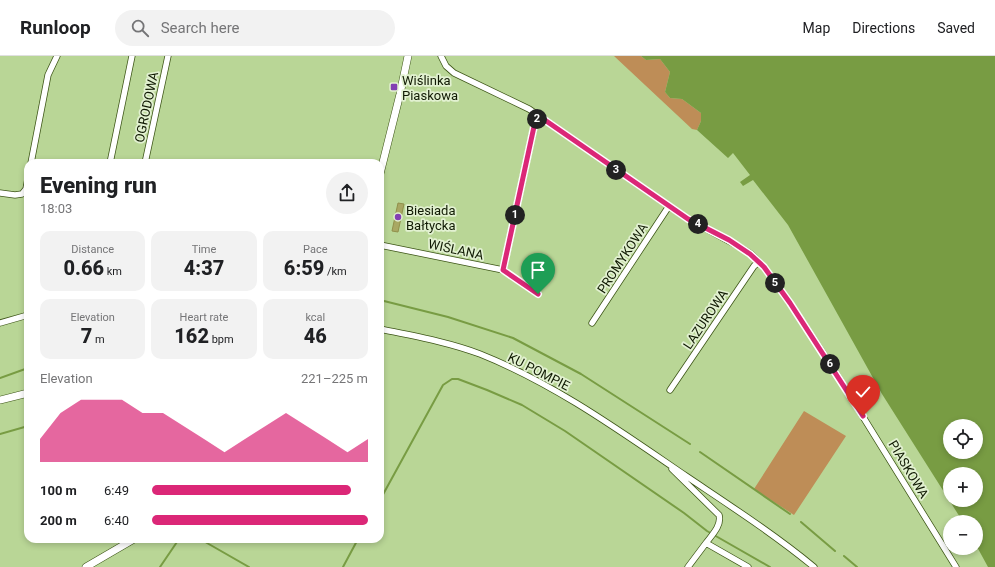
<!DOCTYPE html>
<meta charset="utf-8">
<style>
:root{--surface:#fff;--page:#f2f2f2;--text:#202124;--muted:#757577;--line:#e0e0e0;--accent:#db2777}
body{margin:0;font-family:Roboto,sans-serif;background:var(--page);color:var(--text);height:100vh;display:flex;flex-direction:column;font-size:15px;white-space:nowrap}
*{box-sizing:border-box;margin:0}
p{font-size:13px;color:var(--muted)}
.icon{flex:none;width:22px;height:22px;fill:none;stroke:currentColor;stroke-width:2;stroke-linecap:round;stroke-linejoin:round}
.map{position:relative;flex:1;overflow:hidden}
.side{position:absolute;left:24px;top:103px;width:360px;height:384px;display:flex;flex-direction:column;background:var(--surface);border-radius:12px;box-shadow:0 2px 6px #0003}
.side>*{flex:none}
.fabs{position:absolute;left:943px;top:363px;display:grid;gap:8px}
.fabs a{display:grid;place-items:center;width:40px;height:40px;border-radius:50%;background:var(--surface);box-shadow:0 2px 6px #0003;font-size:20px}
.pin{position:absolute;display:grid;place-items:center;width:34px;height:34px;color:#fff;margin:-41px -17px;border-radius:50% 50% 50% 0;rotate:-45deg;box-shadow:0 0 4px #0007}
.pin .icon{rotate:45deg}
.km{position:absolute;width:20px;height:20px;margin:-10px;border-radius:50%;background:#222;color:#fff;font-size:11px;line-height:20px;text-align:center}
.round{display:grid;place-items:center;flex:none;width:42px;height:42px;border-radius:21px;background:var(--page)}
.summary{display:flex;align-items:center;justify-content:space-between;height:68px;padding:0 16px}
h1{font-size:22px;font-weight:800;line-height:30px}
.stats{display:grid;grid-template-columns:repeat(3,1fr);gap:6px;height:68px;padding:4px 16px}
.stats div{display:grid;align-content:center;border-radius:10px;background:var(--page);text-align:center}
.stats b{font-size:20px;font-weight:800}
.stats small{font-size:11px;font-weight:400}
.stats p{font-size:11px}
.chart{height:112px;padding:8px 16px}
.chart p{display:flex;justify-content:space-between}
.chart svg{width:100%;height:72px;margin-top:4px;fill:var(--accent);opacity:.7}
ul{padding:0 16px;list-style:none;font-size:13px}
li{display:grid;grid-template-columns:64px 48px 1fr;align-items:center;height:30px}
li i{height:10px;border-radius:5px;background:var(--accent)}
header{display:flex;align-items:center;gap:24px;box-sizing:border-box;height:56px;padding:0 20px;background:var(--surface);border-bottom:1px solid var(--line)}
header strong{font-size:19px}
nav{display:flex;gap:22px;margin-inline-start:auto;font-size:14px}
.search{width:280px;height:36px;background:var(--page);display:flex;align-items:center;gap:10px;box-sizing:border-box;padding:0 14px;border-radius:22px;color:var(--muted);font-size:15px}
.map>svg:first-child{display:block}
.green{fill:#be8d57}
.water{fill:#789c43;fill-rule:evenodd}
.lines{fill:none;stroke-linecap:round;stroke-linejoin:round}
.stream{stroke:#789c43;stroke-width:2}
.building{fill:#a9a863;stroke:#91904b}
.street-casing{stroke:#3d5517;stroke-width:7}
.secondary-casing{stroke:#3d5517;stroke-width:8}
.street{stroke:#fff;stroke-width:5.5}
.secondary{stroke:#fff;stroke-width:7}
.route-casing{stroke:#fff;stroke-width:8}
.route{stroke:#db2777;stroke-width:5}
.poi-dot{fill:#833fb3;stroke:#e2f1d1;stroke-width:1.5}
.labels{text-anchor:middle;stroke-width:3.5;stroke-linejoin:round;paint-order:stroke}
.poi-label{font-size:13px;fill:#101a03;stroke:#e2f1d1;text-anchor:start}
.street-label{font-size:13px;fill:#101a03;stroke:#e2f1d1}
</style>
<header>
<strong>Runloop</strong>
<div class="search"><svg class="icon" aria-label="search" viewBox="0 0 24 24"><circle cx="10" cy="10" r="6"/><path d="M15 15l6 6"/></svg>Search here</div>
<nav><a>Map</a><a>Directions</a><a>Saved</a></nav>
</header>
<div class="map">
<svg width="995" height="511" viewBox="0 0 995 511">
<rect width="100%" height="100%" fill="#b9d696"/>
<path class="green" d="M 614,0 L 641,0 L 646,4 L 660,3 L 670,16 L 665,36 L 670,42 L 682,43 L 701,57 L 701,65 L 697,74 L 692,73 Z
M 804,355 L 846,380 L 794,459 L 754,433 Z"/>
<path class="water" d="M 641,0 L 995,0 L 995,511 L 988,511 L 976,489 L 976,466 L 963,466 L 882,338 L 788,169 L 753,124 L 743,130 L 740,126 L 750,119 L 733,97 L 728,102 L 697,74 L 701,65 L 701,57 L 682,43 L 670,42 L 665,36 L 670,16 L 660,3 L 646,4 ZM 950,370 L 976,370 L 976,396 L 950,396 ZM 950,418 L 976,418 L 976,444 L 950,444 Z"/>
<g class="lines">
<path class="stream" d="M 380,244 L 448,261 L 513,282 L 581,318 L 690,388
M 0,322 L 28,312
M 0,378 L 28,370
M 700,396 L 790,458
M 380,444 L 443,329 L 452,323 L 458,323 L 487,334 L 522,349 L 565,375 L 684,457 L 707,475 L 770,511
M 801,466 L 835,495
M 200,483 L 249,511
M 844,500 L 857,511
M 160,511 L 179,483
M 343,511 L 358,483"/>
</g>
<path class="building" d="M 398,147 L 404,148 L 398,176 L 392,175 Z"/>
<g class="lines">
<g class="street-casing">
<path id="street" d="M 441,0 L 446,10 L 454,17 L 529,53 L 669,150 L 688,163 L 738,190 L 751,198 L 764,211 L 790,247 L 834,314 L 956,511
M 31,107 L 48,19 L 57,0
M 110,107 L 132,0
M 145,107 L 168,0
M 0,137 L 15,139 L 22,138 L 26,133 L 28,122
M 380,189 L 503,214 L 535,66 L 539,60
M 503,214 L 538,238
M 0,267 L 28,259
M 592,267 L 669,150
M 380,273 C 414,280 448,286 480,298 C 555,328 620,375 686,420 C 729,449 774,478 814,511
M 670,334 L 754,210 L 759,206
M 672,413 L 719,459 C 722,469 712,479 706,487 L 748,511
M 688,511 L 706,487"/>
</g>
<g class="secondary-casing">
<path id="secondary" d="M 380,118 L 400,38 L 408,0
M 0,344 L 28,337
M 86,511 L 134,483"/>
</g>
<use href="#street" class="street"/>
<use href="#secondary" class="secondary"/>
</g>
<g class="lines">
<g class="route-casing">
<path id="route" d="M 538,238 L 503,214 L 535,66 L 539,60 L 688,163 L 729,184 L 750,198 L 764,211 L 790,247 L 863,360"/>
</g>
<use href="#route" class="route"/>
</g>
<g class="poi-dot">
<rect x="390" y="27" width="8" height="8" rx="2"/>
<circle cx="398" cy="161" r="4"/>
</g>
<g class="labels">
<g class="poi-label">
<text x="402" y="29">Wiślinka<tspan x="402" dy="15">Piaskowa</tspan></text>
<text x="406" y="159">Biesiada<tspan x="406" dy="15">Bałtycka</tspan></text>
</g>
<g class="street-label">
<text transform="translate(146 51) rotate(-78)" y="5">OGRODOWA</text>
<text transform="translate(456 193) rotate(12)" y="5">WIŚLANA</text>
<text transform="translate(622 202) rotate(-57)" y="5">PROMYKOWA</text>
<text transform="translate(705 263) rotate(-56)" y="5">LAZUROWA</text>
<text transform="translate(539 315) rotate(27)" y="5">KU POMPIE</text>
<text transform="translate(909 413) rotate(59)" y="5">PIASKOWA</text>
</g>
</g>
</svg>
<div class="fabs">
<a><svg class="icon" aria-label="locate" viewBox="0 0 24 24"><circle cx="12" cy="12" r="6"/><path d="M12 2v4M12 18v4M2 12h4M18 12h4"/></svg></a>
<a>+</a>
<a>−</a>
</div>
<div class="pin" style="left:538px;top:238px;background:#1e9e55"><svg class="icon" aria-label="arrive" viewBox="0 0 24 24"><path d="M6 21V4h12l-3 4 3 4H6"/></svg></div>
<div class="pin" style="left:863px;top:360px;background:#d93025"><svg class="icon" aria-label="check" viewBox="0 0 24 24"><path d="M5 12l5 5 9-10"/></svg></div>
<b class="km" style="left:515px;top:159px">1</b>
<b class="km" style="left:537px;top:63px">2</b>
<b class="km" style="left:616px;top:114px">3</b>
<b class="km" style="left:698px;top:168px">4</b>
<b class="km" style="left:775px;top:227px">5</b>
<b class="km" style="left:830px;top:308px">6</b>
<section class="side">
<div class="summary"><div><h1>Evening run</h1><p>18:03</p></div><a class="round"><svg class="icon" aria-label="share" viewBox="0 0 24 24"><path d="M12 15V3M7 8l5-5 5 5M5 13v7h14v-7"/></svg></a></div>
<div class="stats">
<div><p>Distance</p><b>0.66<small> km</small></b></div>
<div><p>Time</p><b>4:37</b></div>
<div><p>Pace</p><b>6:59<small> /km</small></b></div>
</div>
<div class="stats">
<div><p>Elevation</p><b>7<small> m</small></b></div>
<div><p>Heart rate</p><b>162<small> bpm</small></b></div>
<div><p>kcal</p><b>46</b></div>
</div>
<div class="chart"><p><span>Elevation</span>221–225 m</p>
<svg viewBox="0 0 160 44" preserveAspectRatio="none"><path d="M0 44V30L10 14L20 6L30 6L40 6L50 14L60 14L70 22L80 30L90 38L100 30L110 22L120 14L130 22L140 30L150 38L160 30V44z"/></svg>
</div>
<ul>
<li><b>100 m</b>6:49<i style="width:92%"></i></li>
<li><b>200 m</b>6:40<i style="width:100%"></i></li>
</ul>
</section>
</div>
